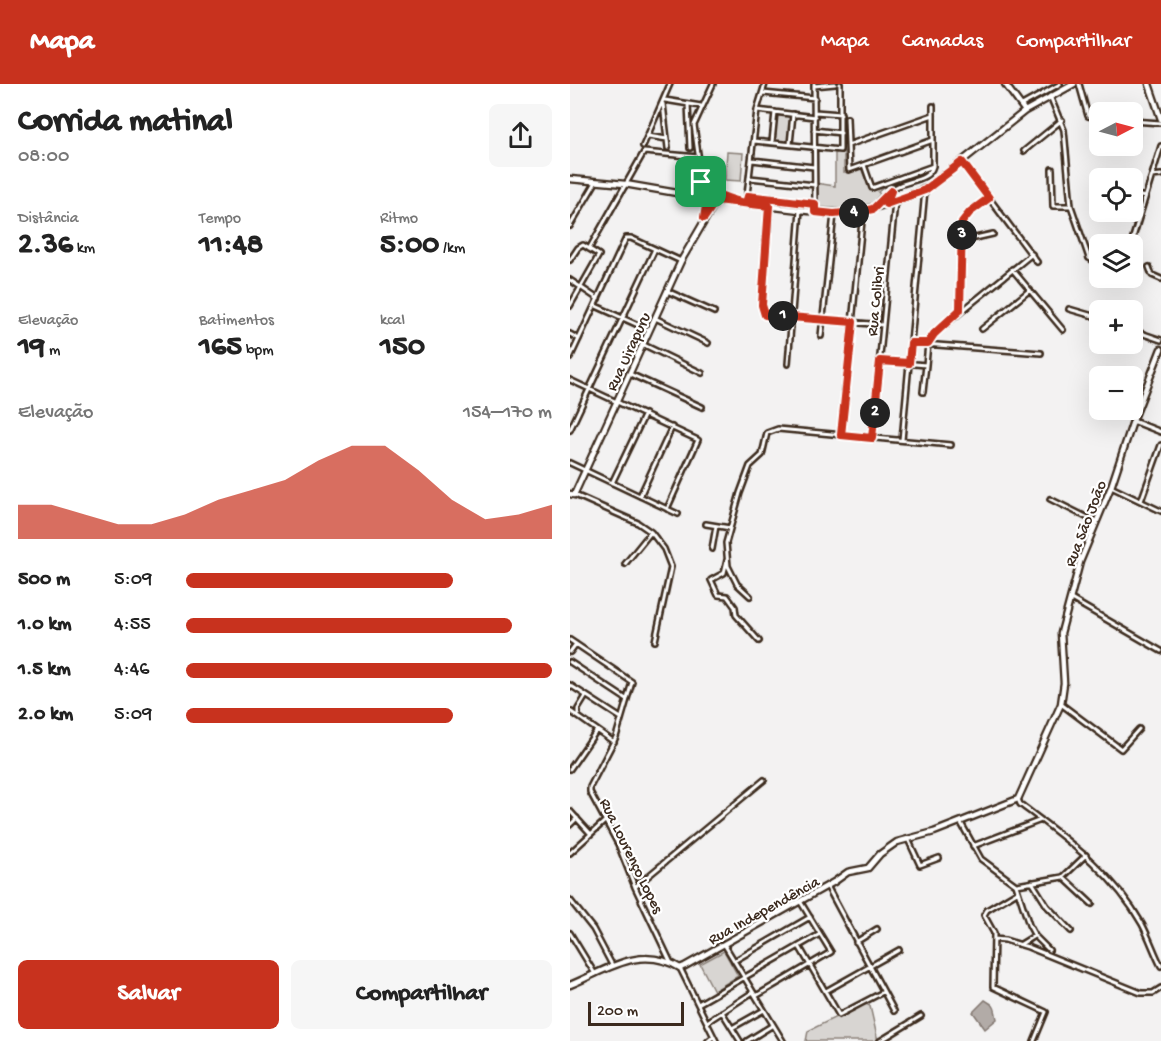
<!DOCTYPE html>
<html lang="pt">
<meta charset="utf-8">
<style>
:root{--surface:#fff;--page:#f6f6f6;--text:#222;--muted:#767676;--accent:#c8321e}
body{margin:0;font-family:"Gochi Hand",sans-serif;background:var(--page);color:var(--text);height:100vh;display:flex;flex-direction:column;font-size:22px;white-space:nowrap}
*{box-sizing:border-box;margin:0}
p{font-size:20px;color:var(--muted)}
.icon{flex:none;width:33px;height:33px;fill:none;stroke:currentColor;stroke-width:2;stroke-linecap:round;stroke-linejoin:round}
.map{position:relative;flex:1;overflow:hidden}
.details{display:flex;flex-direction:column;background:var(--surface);width:570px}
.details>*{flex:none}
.needle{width:39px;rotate:84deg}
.fabs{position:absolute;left:519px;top:18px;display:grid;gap:12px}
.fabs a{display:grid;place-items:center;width:54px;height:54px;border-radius:9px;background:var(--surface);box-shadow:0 6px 24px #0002;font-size:30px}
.scale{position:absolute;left:18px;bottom:15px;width:96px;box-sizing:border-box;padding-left:6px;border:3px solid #3b2a1e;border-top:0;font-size:16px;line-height:21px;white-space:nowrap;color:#3b2a1e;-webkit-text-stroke:4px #fff;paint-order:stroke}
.pin{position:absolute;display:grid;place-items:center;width:51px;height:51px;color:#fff;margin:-26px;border-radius:12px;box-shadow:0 3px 9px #0006}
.km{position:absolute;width:30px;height:30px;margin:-15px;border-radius:50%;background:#222;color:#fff;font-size:16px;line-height:30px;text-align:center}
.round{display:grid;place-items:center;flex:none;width:63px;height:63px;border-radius:9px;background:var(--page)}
.headline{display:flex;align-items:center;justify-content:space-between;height:102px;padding:0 18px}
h1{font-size:33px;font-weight:700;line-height:45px}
.figures{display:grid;grid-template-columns:repeat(3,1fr);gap:9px;height:102px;padding:6px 18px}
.figures div{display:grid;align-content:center}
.figures b{font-size:30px;font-weight:700}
.figures small{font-size:16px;font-weight:400}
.figures p{font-size:16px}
.chart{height:168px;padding:12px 18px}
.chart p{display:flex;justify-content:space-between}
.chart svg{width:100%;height:108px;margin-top:6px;fill:var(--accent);opacity:.7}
.button{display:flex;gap:12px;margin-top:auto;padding:12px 18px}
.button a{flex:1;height:69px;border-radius:9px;background:var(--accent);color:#fff;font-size:24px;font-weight:700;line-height:69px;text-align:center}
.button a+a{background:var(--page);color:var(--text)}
ul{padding:0 18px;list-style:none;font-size:20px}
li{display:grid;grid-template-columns:96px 72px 1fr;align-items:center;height:45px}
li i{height:15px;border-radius:8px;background:var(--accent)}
header{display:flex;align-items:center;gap:36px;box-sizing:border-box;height:84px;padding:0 30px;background:var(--accent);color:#fff}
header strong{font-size:28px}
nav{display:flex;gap:33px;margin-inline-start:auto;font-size:21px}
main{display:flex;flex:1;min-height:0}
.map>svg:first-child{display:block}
.green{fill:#d8d5d2;stroke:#8a8078;stroke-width:1.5}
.water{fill:#b2aba7;stroke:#827770;stroke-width:1.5}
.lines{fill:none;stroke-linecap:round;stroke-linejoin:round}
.street-casing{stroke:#3b2a1e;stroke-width:8}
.secondary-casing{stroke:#3b2a1e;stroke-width:9}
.street{stroke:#fff;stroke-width:3}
.secondary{stroke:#fff;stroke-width:4.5}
.route-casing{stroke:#fff;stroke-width:12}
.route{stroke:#c8321e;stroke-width:8}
.labels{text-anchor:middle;stroke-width:4.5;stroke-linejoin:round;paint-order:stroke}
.street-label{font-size:16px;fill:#3b2a1e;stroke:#fff}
</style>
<header>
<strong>Mapa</strong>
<nav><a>Mapa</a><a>Camadas</a><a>Compartilhar</a></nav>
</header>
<main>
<section class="details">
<div class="headline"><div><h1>Corrida matinal</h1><p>08:00</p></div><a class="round"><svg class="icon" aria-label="share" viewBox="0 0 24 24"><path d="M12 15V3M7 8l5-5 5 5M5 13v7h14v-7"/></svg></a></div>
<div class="figures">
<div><p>Distância</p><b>2.36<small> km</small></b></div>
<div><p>Tempo</p><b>11:48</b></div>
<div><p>Ritmo</p><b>5:00<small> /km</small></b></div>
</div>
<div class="figures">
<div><p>Elevação</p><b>19<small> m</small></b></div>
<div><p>Batimentos</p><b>165<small> bpm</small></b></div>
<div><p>kcal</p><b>150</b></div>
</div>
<div class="chart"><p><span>Elevação</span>154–170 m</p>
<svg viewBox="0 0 160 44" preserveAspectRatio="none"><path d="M0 44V30L10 30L20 34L30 38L40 38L50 34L60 28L70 24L80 20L90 12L100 6L110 6L120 16L130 28L140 36L150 34L160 30V44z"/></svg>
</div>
<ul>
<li><b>500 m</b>5:09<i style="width:73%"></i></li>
<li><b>1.0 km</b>4:55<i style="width:89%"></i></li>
<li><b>1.5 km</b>4:46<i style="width:100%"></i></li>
<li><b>2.0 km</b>5:09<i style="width:73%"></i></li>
</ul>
<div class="button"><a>Salvar</a><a>Compartilhar</a></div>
</section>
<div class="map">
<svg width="591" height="957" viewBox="0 0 591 957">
<rect width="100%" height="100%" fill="#f3f2f2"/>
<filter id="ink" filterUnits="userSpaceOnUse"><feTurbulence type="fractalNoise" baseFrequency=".0167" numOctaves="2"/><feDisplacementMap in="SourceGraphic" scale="12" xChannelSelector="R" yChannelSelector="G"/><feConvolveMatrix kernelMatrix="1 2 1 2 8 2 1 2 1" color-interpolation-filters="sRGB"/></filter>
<g filter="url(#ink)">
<path class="green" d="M 207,31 L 221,33 L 218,59 L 204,57 Z
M 265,67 L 274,68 L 274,88 L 291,84 L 300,106 L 318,100 L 308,108 L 310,110 L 303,119 L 279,125 L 245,123 L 246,99 L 265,102 Z
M 157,68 L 173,69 L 171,97 L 155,96 Z
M 154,867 L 168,892 L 144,907 L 130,880 Z
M 294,919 L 300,922 L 308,957 L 236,957 L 238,947 Z"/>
<path class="water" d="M 415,916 C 427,923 424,923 427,935 L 415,945 L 403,928 Z"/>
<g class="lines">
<g class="street-casing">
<path id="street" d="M 244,0 L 245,128
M 509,0 L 518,32 L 530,34
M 244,2 L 265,0
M 193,9 L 245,14
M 480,12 L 494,46 L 501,122 L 519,174
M 95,16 L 131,22
M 93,20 L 98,64
M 118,20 L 120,64
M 452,21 L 490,0
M 187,26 L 245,33
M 245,28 L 271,30
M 277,34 L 279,86 L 363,56
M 562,37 L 591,39
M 244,46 L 271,49
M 78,52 L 97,55
M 184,57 L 270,66 L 270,0
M 202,58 L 205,28
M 220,60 L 223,30
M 278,61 L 363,31
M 73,62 L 100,0
M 454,67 L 492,36
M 182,76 L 244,83
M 392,78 L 467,178
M 294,81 L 302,104 L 363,82 L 363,22
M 482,85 L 483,122 L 501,122
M 582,92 L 591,91
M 180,94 L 245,101
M 530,101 L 526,109 L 528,128 L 567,138
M 562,110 L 575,113
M 178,112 L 244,120
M 134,113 L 124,41 L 143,0
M 176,119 L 187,26 L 195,0
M 317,119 L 321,107
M 199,122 L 192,221 L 195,231 L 313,241
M 304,124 C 310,115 317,109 326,103 C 338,96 359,97 363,82
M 0,142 L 26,98
M 392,157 L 423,150
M 561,160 L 591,62
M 19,165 L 74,68 L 128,73
M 519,174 L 530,181
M 519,174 L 530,171
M 0,176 L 8,164 L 13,161 L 29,171 L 0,222
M 579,183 L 582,191 L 591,195
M 442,185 L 493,246
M 0,196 L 28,215
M 97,207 L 144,228
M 26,222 L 79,246
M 499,225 L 530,234
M 390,226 L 392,138 L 400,128 L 419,114
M 85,234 L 138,259
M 412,245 L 460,206
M 562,246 L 591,256
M 0,250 L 9,255
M 251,252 L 264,130
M 341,259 L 471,269
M 72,260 L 132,289
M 0,274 L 56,154 L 61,154 L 111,177
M 311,277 L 356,281 L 358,259 L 364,250 L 462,170
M 218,280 L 230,126
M 60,290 L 132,323
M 0,296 L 128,356 L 97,425
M 353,308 L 356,281
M 563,337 L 591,348
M 0,346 L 85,165
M 271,351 L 293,127
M 302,354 L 325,118
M 332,356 L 355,106
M 0,379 L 108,430
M 42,399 L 75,330
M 541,403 L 591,427
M 5,411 L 68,439 L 81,448 L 94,465 L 101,483 L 85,557
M 70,412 L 102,343
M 480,415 L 526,438
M 571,417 L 591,361
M 136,440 L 160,444
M 142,465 L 146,442
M 157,476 L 154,489 L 141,496 L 148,511 L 157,512 L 165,523 L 166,531 L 189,557
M 55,480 L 81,448
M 180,512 L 167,500 L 158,482 L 156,459 L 170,409 L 180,382 L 192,371 L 197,349 L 208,345 L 381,361
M 501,515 L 591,567
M 0,556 L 62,598 L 46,653 L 20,703 L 20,708 L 48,760 L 65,803 L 101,879
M 0,568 L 6,560
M 0,578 L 56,615
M 0,601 L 51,634
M 491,620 L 551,665 L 569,645
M 0,627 L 44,658
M 8,632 L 8,625 L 16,612
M 0,685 L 27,646
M 448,715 L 450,720 C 496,755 543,788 572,840 C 579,853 584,868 591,882
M 0,727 L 20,749
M 391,739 L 411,775 L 446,801 L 459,841 L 465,852 L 479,866
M 0,741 L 7,734
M 338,755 L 350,781 L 369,774
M 403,762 L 471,736
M 0,769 L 35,737
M 493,793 L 522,820
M 462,798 L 477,822 L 501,847
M 447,801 L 493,793 L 516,771
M 257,802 L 324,927
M 65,803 L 194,696
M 447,808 L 417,826 L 414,831 L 424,849 L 423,903 L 476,928 L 464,957
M 0,816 L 23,845 L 42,881
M 0,849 L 25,890
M 424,855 L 435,856 L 458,863 L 571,909 L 583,909 L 591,904
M 286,858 L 307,845
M 154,860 L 213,957
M 451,860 L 464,852
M 229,862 L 269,931 L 313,908
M 164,877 L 240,833
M 110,884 L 146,957
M 256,907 L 329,866
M 186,912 L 261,868 L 230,817
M 128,920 L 250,850
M 152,928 L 170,957
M 137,938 L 183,908
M 162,944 L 194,926
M 138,957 L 143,953
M 177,957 L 203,941
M 310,957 L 351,932"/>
</g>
<g class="secondary-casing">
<path id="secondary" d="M 435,0 L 455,27
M 579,0 L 591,35
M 0,95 L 55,100 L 136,114
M 131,97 L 135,104 L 141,106
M 124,109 L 128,105 L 131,97
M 147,111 L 144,118 L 140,118 L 136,114 L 137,108 L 143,106 L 147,111 L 165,117
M 146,116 L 264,130 L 293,127 L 325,118 L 362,101 L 455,27 L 504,0
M 0,410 L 4,411 L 111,177 L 146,117
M 0,901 C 37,886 70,860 110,884 L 115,882 L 264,798 L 278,788 L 298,784 L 310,770 L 327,758 L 364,748 L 448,715 L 491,620 L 494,599 L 491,549 L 510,478 L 541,403 L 563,337 L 591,265"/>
</g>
<use href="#street" class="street"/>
<use href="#secondary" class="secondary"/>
</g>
</g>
<g class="lines" filter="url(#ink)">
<g class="route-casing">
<path id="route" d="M 131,98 L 137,116 L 134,134 L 146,116 L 199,122 L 192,221 L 195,231 L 283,238 L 271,351 L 302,354 L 310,277 L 339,279 L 341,259 L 358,259 L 364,250 L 390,226 L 392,138 L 400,128 L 419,114 L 392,78 L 355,106 L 316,120 L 321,107 L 303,125 L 293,127 L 264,130 L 245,128 L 245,120 L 178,112 L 176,119 C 163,117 137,108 131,98"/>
</g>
<use href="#route" class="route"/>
</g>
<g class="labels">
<g class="street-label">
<text transform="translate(304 217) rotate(-84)" y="6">Rua Colibri</text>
<text transform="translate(57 267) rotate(-65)" y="6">Rua Uirapuru</text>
<text transform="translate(514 439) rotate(-69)" y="6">Rua São João</text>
<text transform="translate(63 771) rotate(64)" y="6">Rua Lourenço Lopes</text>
<text transform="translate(193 825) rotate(-29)" y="6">Rua Independência</text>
</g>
</g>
</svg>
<div class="fabs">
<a><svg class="needle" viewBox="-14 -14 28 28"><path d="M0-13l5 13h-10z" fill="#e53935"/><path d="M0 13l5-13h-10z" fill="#767676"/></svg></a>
<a><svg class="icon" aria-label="locate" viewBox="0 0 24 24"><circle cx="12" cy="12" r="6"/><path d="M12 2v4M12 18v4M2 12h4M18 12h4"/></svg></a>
<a><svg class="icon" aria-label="layers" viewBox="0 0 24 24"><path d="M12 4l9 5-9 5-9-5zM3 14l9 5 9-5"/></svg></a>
<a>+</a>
<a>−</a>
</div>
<div class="scale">200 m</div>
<div class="pin" style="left:131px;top:98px;background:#1e9e55"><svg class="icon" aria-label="arrive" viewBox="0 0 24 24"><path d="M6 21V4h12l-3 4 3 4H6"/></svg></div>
<b class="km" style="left:213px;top:232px">1</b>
<b class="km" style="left:305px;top:329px">2</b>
<b class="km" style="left:392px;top:151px">3</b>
<b class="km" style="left:284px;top:129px">4</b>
</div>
</main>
